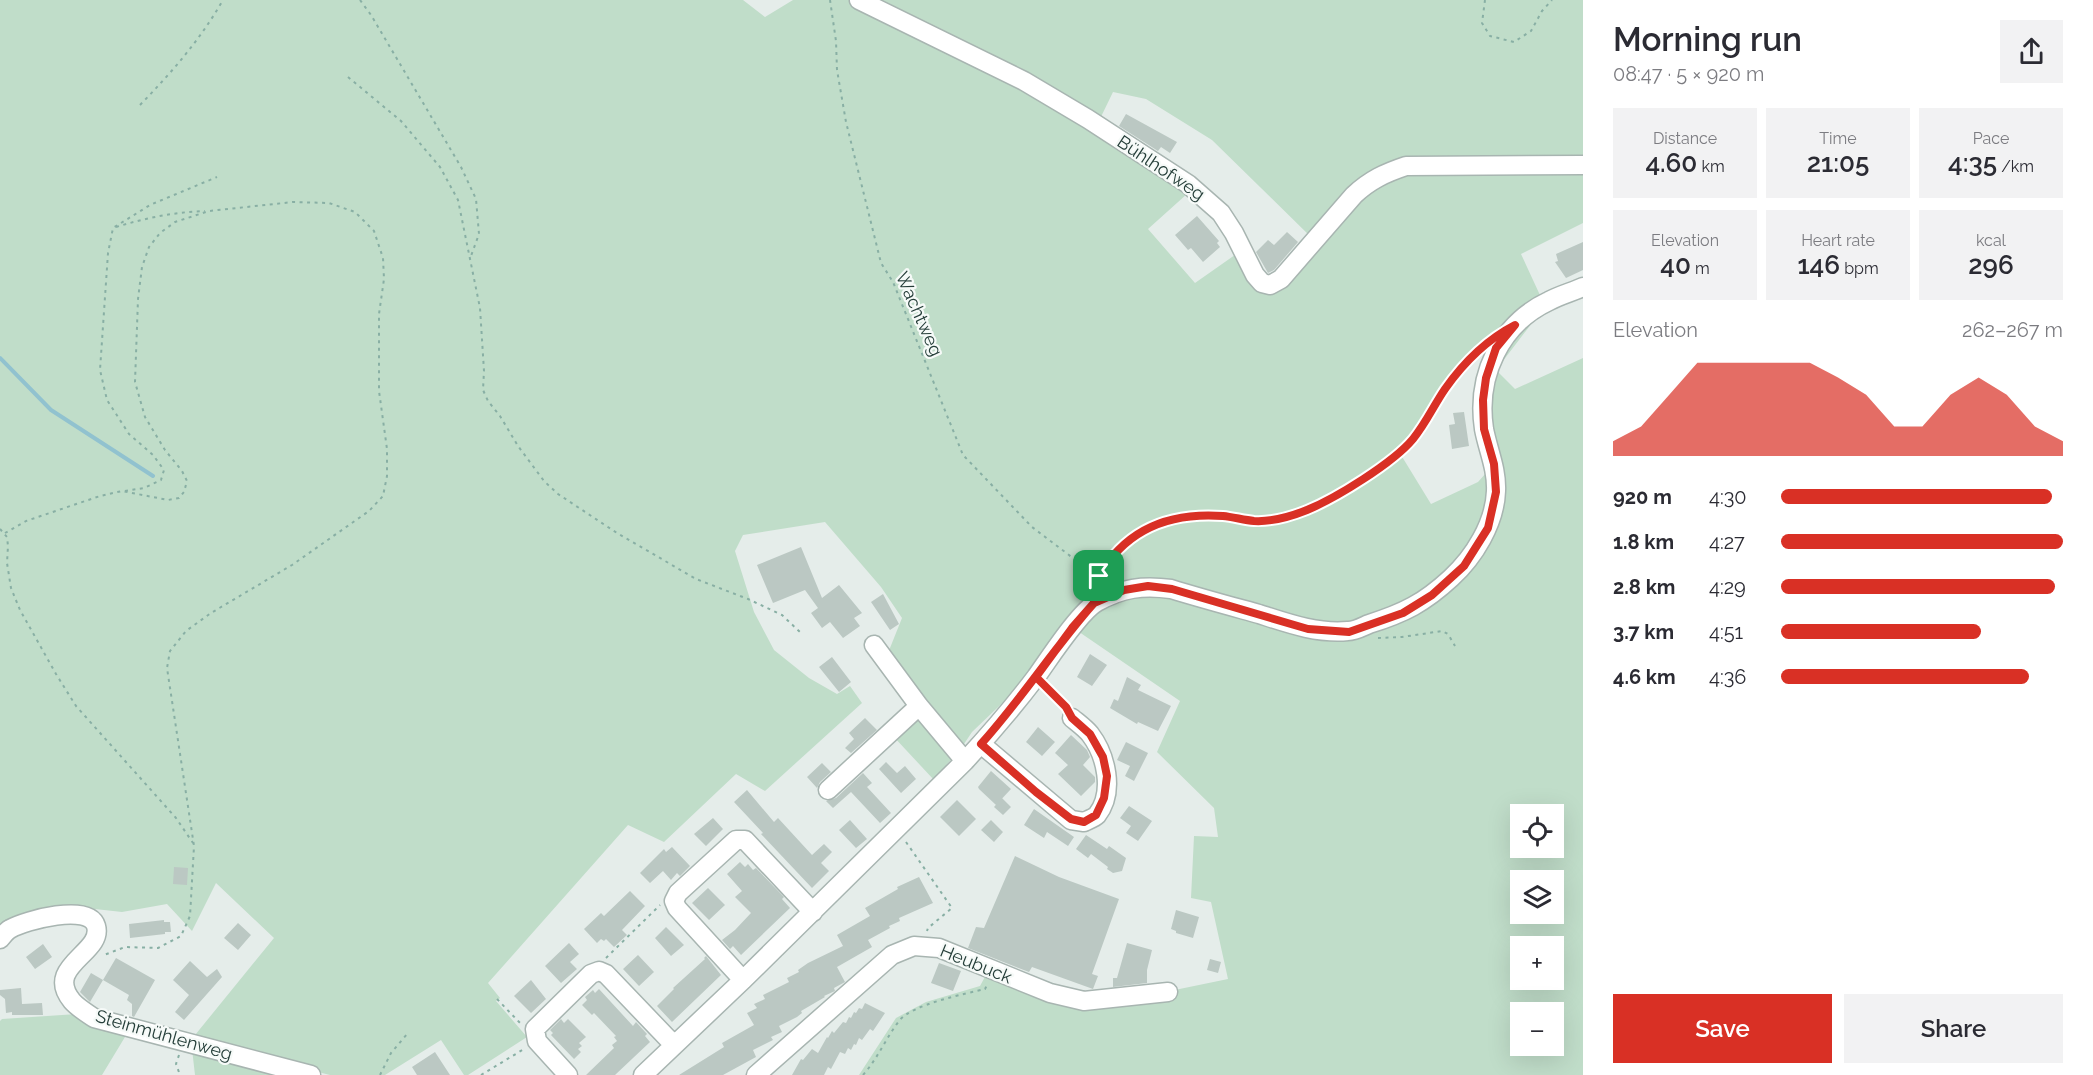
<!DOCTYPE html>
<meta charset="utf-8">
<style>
:root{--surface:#fff;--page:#f2f2f3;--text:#2b2b33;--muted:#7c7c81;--accent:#d93025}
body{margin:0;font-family:Raleway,sans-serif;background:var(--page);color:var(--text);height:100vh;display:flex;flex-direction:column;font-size:22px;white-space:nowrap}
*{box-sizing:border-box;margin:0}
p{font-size:20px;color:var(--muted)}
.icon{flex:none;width:33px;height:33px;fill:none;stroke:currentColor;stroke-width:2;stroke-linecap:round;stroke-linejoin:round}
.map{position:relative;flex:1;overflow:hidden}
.drawer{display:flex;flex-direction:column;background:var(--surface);width:510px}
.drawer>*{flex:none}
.fabs{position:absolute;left:1510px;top:804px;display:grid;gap:12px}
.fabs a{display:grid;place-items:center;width:54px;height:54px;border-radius:0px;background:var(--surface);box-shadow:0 6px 24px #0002;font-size:30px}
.pin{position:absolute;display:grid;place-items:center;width:51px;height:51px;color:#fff;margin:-26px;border-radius:12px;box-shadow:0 3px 9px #0006}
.round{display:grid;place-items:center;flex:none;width:63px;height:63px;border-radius:0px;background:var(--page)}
.summary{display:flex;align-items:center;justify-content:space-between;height:102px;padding:0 30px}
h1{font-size:33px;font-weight:600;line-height:45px}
.figures{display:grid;grid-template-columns:repeat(3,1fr);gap:9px;height:102px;padding:6px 30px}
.figures div{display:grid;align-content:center;border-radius:0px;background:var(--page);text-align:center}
.figures b{font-size:26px;font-weight:600}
.figures small{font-size:16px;font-weight:400}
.figures p{font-size:16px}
.chart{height:168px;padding:12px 30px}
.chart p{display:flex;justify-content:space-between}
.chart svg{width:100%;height:108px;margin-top:6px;fill:var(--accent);opacity:.7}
.action{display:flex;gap:12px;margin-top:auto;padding:12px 30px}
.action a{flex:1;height:69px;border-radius:0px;background:var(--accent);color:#fff;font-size:24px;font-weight:600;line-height:69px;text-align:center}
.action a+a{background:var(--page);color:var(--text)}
ul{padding:0 30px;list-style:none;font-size:20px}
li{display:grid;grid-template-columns:96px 72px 1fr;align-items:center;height:45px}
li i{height:15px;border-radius:8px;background:var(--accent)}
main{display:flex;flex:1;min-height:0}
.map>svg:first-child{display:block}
.green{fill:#c0ddc9;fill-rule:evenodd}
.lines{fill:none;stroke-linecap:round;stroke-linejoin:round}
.stream{stroke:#91c2cf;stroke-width:4}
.building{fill:#bbc8c3}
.minor-casing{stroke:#a8b5b1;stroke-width:21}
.path{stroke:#88afa4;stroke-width:2;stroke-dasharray:3 4.5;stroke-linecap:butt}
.minor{stroke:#fff;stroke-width:18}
.route-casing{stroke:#fff;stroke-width:12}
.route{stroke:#d93025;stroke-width:8}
.labels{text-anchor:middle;stroke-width:4.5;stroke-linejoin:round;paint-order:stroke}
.street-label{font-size:18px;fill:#253e39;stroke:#f6faf8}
</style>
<main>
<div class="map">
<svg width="1583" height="1075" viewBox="0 0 1583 1075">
<rect width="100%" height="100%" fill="#e5edea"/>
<path class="green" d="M 0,0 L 743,0 L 765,17 L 793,0 L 1583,0 L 1583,223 L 1521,254 L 1545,306 L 1496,370 L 1515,389 L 1583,358 L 1583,1075 L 859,1075 L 896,1018 L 926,1002 L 980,986 L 986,975 L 1050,993 L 1165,992 L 1228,979 L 1211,902 L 1191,898 L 1194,836 L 1218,837 L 1214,808 L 1157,752 L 1180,701 L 1066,623 L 1020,686 L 972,732 L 964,744 L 956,744 L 888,653 L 902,618 L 881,587 L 825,522 L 743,535 L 735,551 L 754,612 L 774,650 L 809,678 L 837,694 L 850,686 L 862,703 L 765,791 L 736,774 L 664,842 L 628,825 L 488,983 L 500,998 L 496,1001 L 527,1037 L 468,1075 L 464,1075 L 441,1040 L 385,1075 L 330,1075 L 191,1040 L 274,938 L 216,883 L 192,931 L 167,904 L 122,912 L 86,908 L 0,936 ZM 1113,92 L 1146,99 L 1212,140 L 1315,241 L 1262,283 L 1242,250 L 1195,283 L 1148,229 L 1197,185 L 1098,123 ZM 1491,343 L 1484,429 L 1494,464 L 1478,482 L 1431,504 L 1401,455 L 1446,388 ZM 1521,814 L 1554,814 L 1554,848 L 1521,848 ZM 1521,880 L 1554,880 L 1554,914 L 1521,914 ZM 1521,946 L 1554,946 L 1554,980 L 1521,980 ZM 1521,1012 L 1554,1012 L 1554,1046 L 1521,1046 Z
M 924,717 L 954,756 L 934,780 L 893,736 L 914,718 Z
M 77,1014 L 128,1032 L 102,1075 L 0,1075 L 0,1021 L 2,1019 Z
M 192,1049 L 288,1075 L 195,1075 Z"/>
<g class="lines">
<path class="stream" d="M 0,358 L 51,410 L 153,476"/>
</g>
<path class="building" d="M 1126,114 L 1177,142 L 1170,153 L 1161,147 L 1158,151 L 1119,126 Z
M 1197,216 L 1219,241 L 1217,243 L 1220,247 L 1203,262 L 1191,248 L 1188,250 L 1175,235 Z
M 1287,232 L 1298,242 L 1274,270 L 1268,273 L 1256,252 L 1268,240 L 1274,245 Z
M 1583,242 L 1583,270 L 1566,278 L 1555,262 L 1558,261 L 1556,254 Z
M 1464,412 L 1469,446 L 1452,449 L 1449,425 L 1455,424 L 1453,413 Z
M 801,547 L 822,598 L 839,585 L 862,613 L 854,618 L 860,626 L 843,638 L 830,622 L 822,628 L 811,613 L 818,608 L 805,590 L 773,603 L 757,565 Z
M 883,594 L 899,624 L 890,630 L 871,602 Z
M 1090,654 L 1107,665 L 1092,686 L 1077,677 Z
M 832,657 L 851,682 L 839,692 L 819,667 Z
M 1127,677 L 1141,685 L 1138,690 L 1171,706 L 1158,731 L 1138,722 L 1137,724 L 1110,708 L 1114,699 L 1118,701 Z
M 865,718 L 877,730 L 851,753 L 845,748 L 854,739 L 849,733 Z
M 1038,727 L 1055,742 L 1042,756 L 1026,742 Z
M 1071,735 L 1087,750 L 1090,757 L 1083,765 L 1095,777 L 1095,782 L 1081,796 L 1058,774 L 1068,765 L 1055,753 Z
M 1126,742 L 1148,753 L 1134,781 L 1125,776 L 1130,766 L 1117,760 Z
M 886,762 L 897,773 L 905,766 L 916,779 L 901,793 L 879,769 Z
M 822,763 L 831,772 L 820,782 L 817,788 L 807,777 Z
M 991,771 L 1011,789 L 996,805 L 979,789 L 978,787 Z
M 863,773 L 872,783 L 867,787 L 891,813 L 880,823 L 851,792 L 833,808 L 826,801 L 836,798 Z
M 747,790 L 774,822 L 778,818 L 812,855 L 824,844 L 832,852 L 821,863 L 829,871 L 812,888 L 761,834 L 763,833 L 734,802 Z
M 1002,798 L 1011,807 L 1003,815 L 994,807 Z
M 957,800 L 976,819 L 959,836 L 940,817 Z
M 1129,806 L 1152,821 L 1138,841 L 1126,833 L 1131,826 L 1120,818 Z
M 1034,809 L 1074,837 L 1068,846 L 1047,832 L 1044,838 L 1024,825 Z
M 713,818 L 723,829 L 706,846 L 694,834 Z
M 850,820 L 867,839 L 856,848 L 839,830 Z
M 991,820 L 1003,832 L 994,842 L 981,830 Z
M 1086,835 L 1107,849 L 1109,846 L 1126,858 L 1122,871 L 1113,873 L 1107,869 L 1108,867 L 1091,854 L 1088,858 L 1076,849 Z
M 672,847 L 690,866 L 680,876 L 677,873 L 671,880 L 663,871 L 650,883 L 640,873 L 664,849 L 666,852 Z
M 1015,856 L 1059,877 L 1119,899 L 1092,974 L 1098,976 L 1093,989 L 1032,967 L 1029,972 L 968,948 L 976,927 L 984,928 Z
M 740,862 L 745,867 L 748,864 L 753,870 L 756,868 L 784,897 L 782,899 L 790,908 L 741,955 L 733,946 L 730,949 L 722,940 L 735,930 L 751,913 L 735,897 L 742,891 L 727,874 Z
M 174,867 L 188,868 L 187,885 L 173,884 Z
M 919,877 L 933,903 L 899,918 L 900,921 L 889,926 L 890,928 L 868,940 L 872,947 L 837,967 L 845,982 L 834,988 L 835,991 L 824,996 L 825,997 L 801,1011 L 802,1013 L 797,1017 L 779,1026 L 782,1032 L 771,1037 L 773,1040 L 753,1050 L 756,1057 L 723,1075 L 679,1075 L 724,1047 L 722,1043 L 754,1025 L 747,1013 L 757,1008 L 754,1004 L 765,999 L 763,995 L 789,982 L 787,978 L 799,972 L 798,970 L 808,963 L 843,946 L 837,935 L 870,916 L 865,908 L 898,889 L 897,887 Z
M 708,888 L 725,905 L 709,920 L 692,903 Z
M 630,891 L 645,906 L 622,930 L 627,935 L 614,947 L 606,939 L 604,941 L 601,939 L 597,943 L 584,929 L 601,913 L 604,916 Z
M 1176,910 L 1199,917 L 1193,938 L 1176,933 L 1176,931 L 1171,929 Z
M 164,920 L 164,922 L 170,922 L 171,932 L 165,932 L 165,934 L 130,938 L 129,924 Z
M 238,923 L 251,935 L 238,950 L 224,938 Z
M 666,927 L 684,945 L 671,956 L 655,938 Z
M 569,943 L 579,954 L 570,962 L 577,969 L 561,983 L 545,966 Z
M 1127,943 L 1152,950 L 1147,970 L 1147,983 L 1113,987 L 1113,978 L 1117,978 Z
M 43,944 L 52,957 L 35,969 L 26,957 Z
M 638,955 L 654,972 L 639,986 L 623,969 Z
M 706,956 L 721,975 L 672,1022 L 657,1006 L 674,989 L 673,988 L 705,959 L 704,958 Z
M 116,958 L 155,980 L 134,1017 L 132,1016 L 132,1004 L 127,1000 L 129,995 L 103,980 Z
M 1210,959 L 1221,962 L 1218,973 L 1207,970 Z
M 190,961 L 207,977 L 217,969 L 222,977 L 184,1020 L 175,1012 L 189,995 L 173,980 Z
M 939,963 L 961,971 L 953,991 L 931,983 Z
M 91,973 L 103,980 L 90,1002 L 80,992 Z
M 531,980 L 546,999 L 531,1013 L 514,996 Z
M 21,988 L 22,1004 L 42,1003 L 43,1015 L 12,1015 L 12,1012 L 6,1013 L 5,999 L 0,995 L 0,990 Z
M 599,989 L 633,1026 L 636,1022 L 647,1034 L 645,1036 L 650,1042 L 615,1075 L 586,1075 L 614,1048 L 612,1045 L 617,1041 L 614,1037 L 616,1036 L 594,1013 L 592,1015 L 582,1005 L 587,1000 L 585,997 L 593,990 L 595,993 Z
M 865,1003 L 885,1013 L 873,1031 L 870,1029 L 862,1040 L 859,1038 L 856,1045 L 854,1044 L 851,1050 L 848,1048 L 845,1054 L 840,1052 L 831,1069 L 828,1067 L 824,1075 L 792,1075 L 801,1059 L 803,1060 L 812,1049 L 818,1053 L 827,1037 L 828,1038 L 832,1031 L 834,1033 L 843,1022 L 846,1023 L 849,1017 L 851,1018 L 854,1012 L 856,1013 L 859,1008 L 862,1009 Z
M 561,1019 L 564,1023 L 568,1019 L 586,1037 L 579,1043 L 582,1046 L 578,1049 L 581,1052 L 574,1059 L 551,1035 L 553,1033 L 550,1030 Z
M 435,1052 L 450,1075 L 417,1075 L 412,1067 Z"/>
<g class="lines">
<g class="minor-casing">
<path id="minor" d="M 859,0 L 1024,81 L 1088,119 L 1188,184 L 1221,213 L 1234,233 L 1255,275 L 1262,283 L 1270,285 L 1281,279 L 1354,195 C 1370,180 1385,173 1406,166 L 1583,165
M 874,645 L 919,706 L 965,761
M 981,744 L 1071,820 L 1084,822 C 1088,820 1094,818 1097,815 C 1115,792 1106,755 1090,734 C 1085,728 1078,723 1072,718
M 828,790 L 919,706
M 0,939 C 3,936 6,931 10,929 C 26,920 89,903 96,926 C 104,953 43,966 72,1001 C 78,1008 87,1013 94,1018 L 311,1075
M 743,980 L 677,908 L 674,901 L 678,893 L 736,840 L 745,840 L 813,912
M 568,1075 L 537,1041 L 535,1029 L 591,974 L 599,971 L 606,974 L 674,1045
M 643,1075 L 743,980 L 965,761 C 990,734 1014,706 1036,677 C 1049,659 1079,612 1097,602 C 1122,588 1143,585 1171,589 C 1200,598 1230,606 1259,614 C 1287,623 1317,634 1348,631 C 1355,631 1362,627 1369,624 C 1404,613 1424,603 1451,578 C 1474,557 1495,523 1496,491 C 1497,469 1488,450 1484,429 C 1476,376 1500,324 1549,301 C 1560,295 1572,292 1583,287
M 756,1075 L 892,955 L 914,946 L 939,948 L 1050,993 L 1084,1001 L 1168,992"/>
</g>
<path class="path" d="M 360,0 L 371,15 L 461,167 L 476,199 L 479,234 L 471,256
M 830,0 L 836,41 L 837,70 L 846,122 L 881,263 L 893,282 L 963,455 L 1032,527 L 1094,574 L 1099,576
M 1485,0 L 1482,23 L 1490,36 L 1514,42 L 1531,31 L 1542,11 L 1552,0
M 348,77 L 401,121 L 440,167 L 458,200 L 480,308 L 484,371 L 483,390 L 488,401 L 500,416 L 518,446 L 544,481 L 558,494 L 617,533 L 696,579 L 748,599 L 782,615 L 802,634
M 140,105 C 172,72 200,40 223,0
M 116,227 C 146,218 174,212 205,211
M 125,491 L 144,488 L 161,480 L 164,470 L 153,455 L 129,434 L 107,400 L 100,370 L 108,253 L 113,228 L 150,205 L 217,177
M 0,529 L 7,537 L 8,546 L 7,563 L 11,588 L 20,610 L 56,674 L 76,706 L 176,818 L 193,843
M 5,533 L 26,521 L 100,496 L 122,491 L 168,500 L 179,498 L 184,492 L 187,481 L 182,471 L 165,450 L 145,417 L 135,382 L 138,299 L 142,267 L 149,247 L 160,233 L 175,222 L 209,211 L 293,202 L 329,203 L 355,212 L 374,231 L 383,258 L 384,279 L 379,314 L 379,391 L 387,449 L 387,476 L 383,496 L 369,511 L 292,565 L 211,613 L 186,631 L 170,651 L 167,668 L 194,846 L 190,916 L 181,936 L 158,948 L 125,947 L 104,955
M 1096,584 C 1101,569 1111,559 1122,547 C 1147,521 1187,513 1223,516 C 1234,517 1244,520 1255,521 C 1273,522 1296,516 1312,508 C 1346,489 1384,470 1410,442 C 1425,426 1434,406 1446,388 C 1455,375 1467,362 1479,350
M 1378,638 L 1402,637 L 1442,631 L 1448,634 L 1455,646
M 1046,687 L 1064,704
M 906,842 L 952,908 L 928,928 L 927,931
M 606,958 L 660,905
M 497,999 L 521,1024
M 179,1055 L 176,1064 L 180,1075
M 380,1075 L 391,1053 L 408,1033
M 481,1075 L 524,1049
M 863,1075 C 878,1058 886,1038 899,1021 C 912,1004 965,994 985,989 L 988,983"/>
<use href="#minor" class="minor"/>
</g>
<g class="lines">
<g class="route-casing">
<path id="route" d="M 1099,576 L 1094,592 L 1094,603 C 1054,648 1021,700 981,744 L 1036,792 L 1071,819 L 1084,822 L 1096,815 L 1104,798 L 1107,776 L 1103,757 L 1090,734 L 1072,718 L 1066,707 L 1036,677 L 1072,628 L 1094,603 L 1124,590 L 1148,586 L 1172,589 L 1308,629 L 1349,632 L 1403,613 L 1432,595 L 1464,566 L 1488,528 L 1496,492 L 1494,464 L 1484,429 L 1483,400 L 1486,378 L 1496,348 L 1515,325 C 1486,340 1464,362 1445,389 C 1434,405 1426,423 1413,439 C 1393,463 1336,498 1307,510 C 1292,516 1271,522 1254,521 C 1244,520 1233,517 1223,516 C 1169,512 1126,529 1099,576"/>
</g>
<use href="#route" class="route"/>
</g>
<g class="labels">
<g class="street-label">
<text transform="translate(1161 168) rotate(34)" y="6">Bühlhofweg</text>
<text transform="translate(919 314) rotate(66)" y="6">Wachtweg</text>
<text transform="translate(976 964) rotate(22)" y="6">Heubuck</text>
<text transform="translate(164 1035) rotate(16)" y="6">Steinmühlenweg</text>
</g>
</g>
</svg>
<div class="fabs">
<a><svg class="icon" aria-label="locate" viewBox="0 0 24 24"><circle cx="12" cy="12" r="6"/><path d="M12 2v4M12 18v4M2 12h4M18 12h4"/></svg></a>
<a><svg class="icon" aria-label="layers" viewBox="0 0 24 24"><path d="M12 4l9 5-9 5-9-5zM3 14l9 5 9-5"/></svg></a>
<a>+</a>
<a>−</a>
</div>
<div class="pin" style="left:1099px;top:576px;background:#1e9e55"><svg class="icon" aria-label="arrive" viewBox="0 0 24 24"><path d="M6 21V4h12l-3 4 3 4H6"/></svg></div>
</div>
<section class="drawer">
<div class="summary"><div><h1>Morning run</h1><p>08:47 · 5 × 920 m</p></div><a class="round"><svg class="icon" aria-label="share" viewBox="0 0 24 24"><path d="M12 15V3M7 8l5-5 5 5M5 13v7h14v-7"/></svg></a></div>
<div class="figures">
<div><p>Distance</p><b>4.60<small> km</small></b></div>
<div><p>Time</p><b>21:05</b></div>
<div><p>Pace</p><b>4:35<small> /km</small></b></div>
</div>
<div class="figures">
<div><p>Elevation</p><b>40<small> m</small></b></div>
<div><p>Heart rate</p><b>146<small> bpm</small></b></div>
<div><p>kcal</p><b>296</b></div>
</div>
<div class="chart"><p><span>Elevation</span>262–267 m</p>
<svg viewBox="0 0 160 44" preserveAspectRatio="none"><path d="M0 44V38L10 32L20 19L30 6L40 6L50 6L60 6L70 6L80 12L90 19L100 32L110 32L120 19L130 12L140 19L150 32L160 38V44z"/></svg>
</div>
<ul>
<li><b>920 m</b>4:30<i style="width:96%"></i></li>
<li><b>1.8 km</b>4:27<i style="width:100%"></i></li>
<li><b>2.8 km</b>4:29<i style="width:97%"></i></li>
<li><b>3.7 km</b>4:51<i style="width:71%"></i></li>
<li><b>4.6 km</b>4:36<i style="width:88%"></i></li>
</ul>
<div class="action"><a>Save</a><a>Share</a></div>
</section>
</main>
